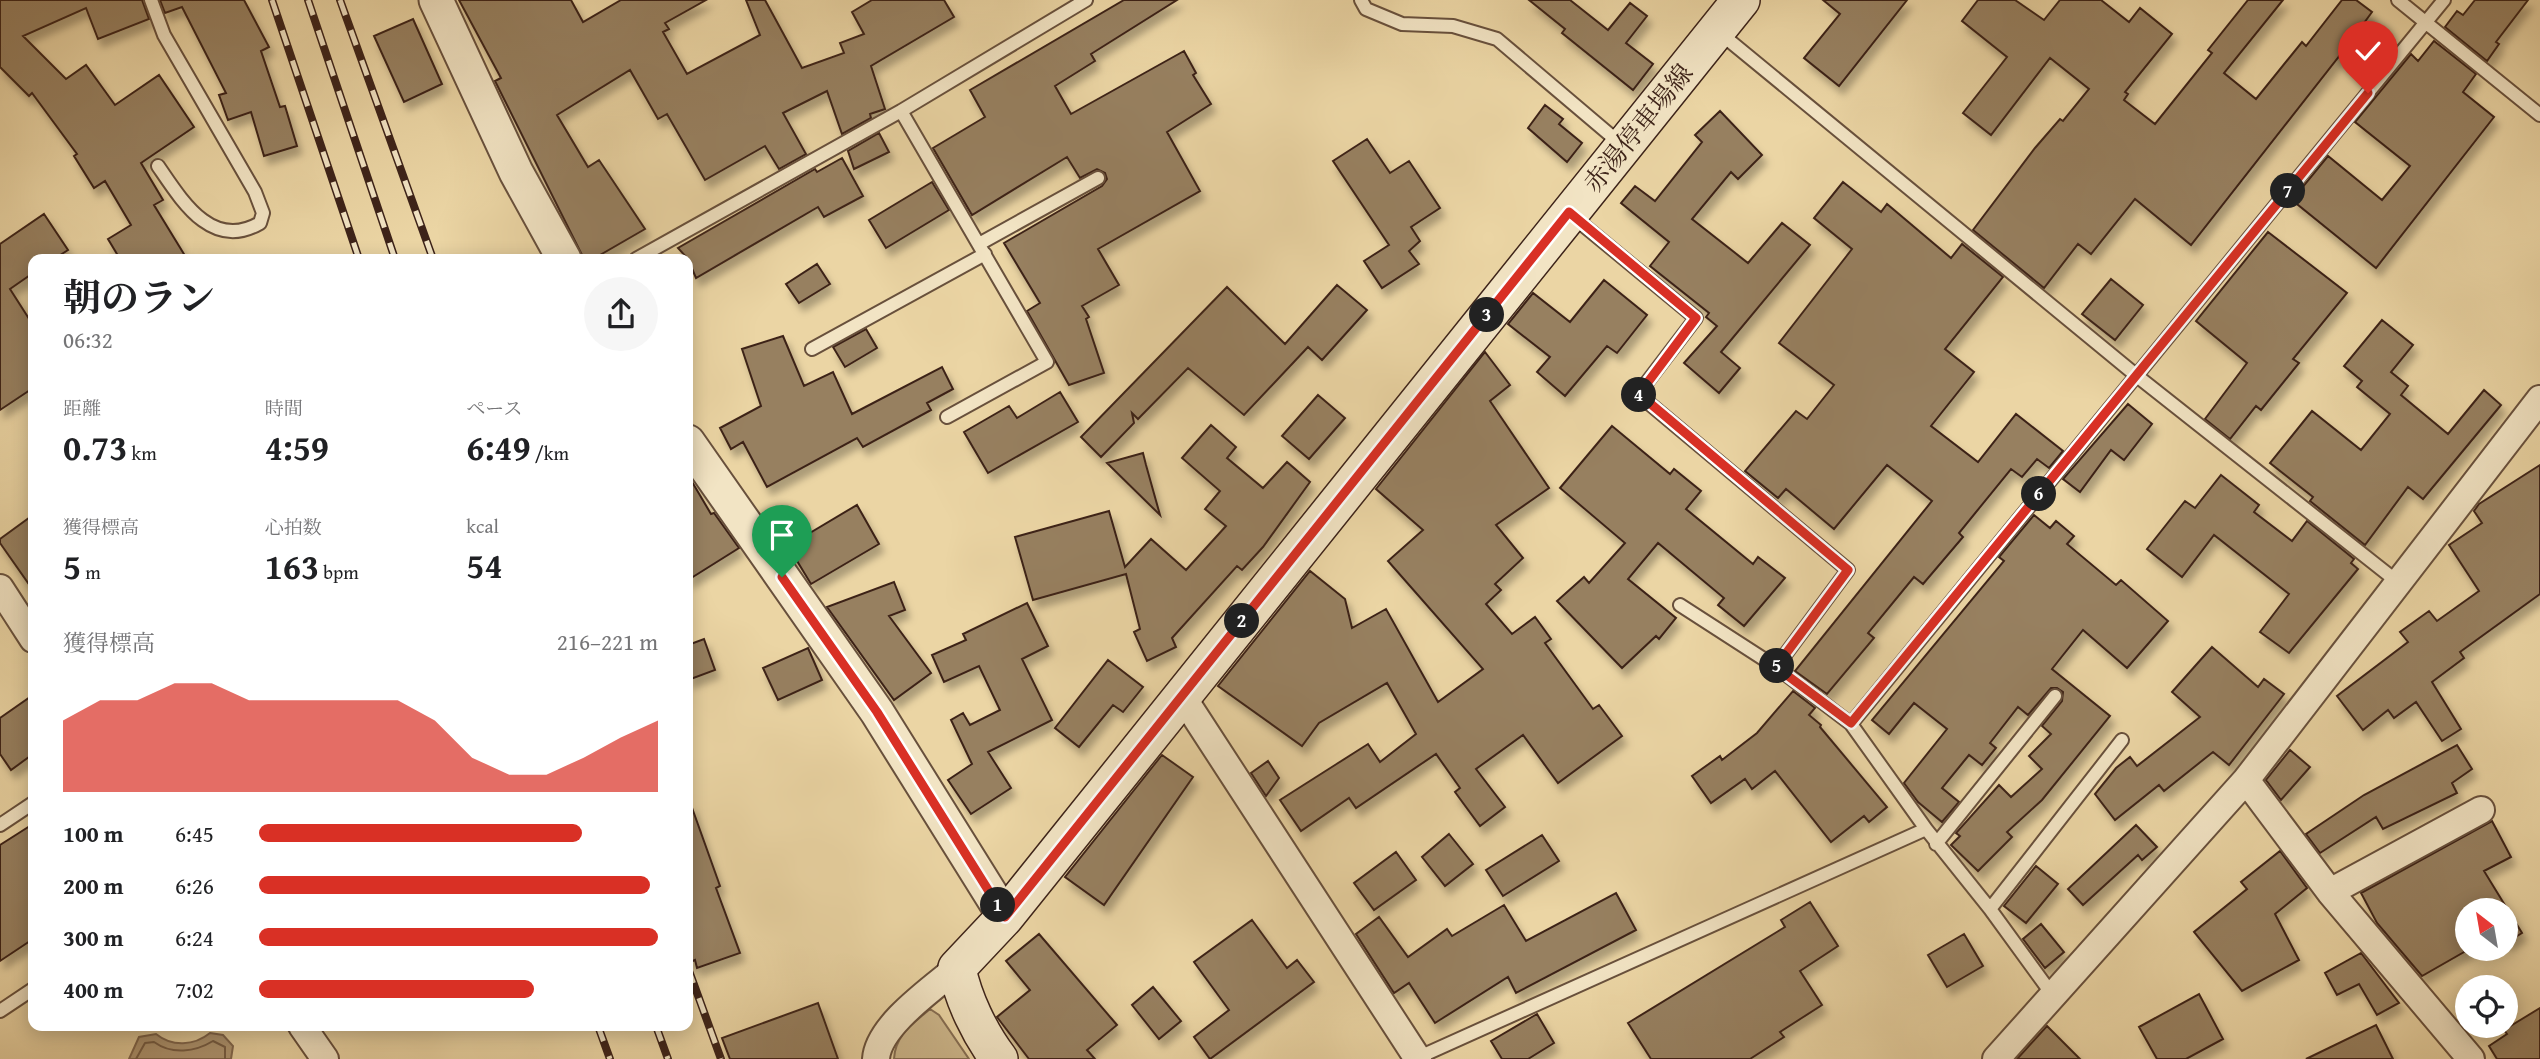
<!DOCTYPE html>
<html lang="ja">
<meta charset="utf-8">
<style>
:root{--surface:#fff;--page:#f6f6f6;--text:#202124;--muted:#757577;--accent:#d93025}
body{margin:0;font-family:"Gentium Book Plus","Noto Serif JP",serif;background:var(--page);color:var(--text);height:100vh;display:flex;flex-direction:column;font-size:26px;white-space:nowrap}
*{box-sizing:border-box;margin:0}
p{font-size:23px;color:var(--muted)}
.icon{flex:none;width:38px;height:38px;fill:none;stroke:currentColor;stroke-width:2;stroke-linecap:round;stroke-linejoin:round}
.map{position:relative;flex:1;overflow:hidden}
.details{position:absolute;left:28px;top:254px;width:665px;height:777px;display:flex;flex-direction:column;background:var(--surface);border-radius:14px;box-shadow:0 4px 18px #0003}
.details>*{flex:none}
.needle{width:46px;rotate:329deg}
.tools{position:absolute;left:2455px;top:898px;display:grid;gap:14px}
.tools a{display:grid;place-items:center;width:63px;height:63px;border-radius:50%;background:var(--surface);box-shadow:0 4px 18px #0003;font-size:35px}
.pin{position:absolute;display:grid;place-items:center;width:60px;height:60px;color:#fff;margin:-72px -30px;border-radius:50% 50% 50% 0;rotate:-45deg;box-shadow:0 0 7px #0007}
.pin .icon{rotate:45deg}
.km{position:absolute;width:35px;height:35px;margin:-18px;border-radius:50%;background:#222;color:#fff;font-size:19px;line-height:35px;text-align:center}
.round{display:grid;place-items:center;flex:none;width:74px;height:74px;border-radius:37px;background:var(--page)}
.head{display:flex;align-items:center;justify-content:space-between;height:119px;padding:0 35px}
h1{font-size:38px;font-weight:700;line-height:52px}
.figures{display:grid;grid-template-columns:repeat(3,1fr);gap:10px;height:119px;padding:7px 35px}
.figures div{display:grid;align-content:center}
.figures b{font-size:35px;font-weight:700}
.figures small{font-size:19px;font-weight:400}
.figures p{font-size:19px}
.chart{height:196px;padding:14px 35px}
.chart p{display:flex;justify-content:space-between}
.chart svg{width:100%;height:126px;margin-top:7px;fill:var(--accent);opacity:.7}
ul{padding:0 35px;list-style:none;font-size:23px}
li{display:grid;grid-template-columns:112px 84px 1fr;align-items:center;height:52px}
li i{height:18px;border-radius:9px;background:var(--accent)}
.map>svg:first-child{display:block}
.green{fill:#cdb78c;stroke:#856d52;stroke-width:2}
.water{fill:#b09875;stroke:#826950;stroke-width:2}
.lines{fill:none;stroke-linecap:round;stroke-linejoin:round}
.shore{stroke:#765e47;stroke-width:2}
.building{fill:#978061;stroke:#3d2319;stroke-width:2;filter:url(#shadow)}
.service-casing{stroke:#68503c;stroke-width:16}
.minor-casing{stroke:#68503c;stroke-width:30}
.tertiary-casing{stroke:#68503c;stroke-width:37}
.secondary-casing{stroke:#3d2319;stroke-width:40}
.service{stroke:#f2e4c4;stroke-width:12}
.minor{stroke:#f2e4c4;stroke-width:26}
.tertiary{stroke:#f2e4c4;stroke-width:33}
.secondary{stroke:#f2e4c4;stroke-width:37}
.rail-casing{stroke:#3d2319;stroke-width:8}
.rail{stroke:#f2e4c4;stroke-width:5;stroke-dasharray:16;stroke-linecap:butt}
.route-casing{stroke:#fff;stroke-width:14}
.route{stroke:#d93025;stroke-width:9}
.labels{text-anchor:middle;stroke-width:5;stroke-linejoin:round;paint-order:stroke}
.street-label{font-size:26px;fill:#3d2319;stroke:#f2e4c4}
</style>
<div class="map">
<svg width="2540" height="1059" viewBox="0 0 2540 1059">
<defs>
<filter id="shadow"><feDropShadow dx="4.5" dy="8" stdDeviation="3.5" flood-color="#0004"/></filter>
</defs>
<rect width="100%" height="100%" fill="#ebd5a4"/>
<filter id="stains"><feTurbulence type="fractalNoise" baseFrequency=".00286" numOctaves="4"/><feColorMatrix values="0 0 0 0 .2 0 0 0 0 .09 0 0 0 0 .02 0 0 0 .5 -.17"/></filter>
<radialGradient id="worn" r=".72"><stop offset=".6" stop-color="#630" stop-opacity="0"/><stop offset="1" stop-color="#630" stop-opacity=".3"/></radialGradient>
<path class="green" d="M 930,1009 L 939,1015 L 969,1059 L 894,1059 C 895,1035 913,1024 930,1009 Z"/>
<path class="water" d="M 210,1033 L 223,1035 L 233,1046 L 231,1059 L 129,1059 L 139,1037 L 156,1034 C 172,1047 194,1046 210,1033 Z"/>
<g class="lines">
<path class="shore" d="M 136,1059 L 145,1043 L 154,1042 C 172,1055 195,1052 213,1041 L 225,1047 L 225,1059"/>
</g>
<path class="building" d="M 0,0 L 142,0 L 149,19 L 98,39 L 86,8 L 23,36 L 66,79 L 86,65 L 115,105 L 159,75 L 194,127 L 141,163 L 163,200 L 154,205 L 187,259 L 120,259 L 108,239 L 131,225 L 105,181 L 94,188 L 74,156 L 77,154 L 32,93 L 29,96 L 0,67 Z
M 160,0 L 244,0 L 269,47 L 261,51 L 280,107 L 285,106 L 297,146 L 264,156 L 251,112 L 228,120 L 219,95 L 226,93 L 182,7 L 165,13 Z
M 459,0 L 571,0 L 583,22 L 621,0 L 706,0 L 665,23 L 669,29 L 663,32 L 687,74 L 760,35 L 746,0 L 765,0 L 802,68 L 844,53 L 840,43 L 864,34 L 852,12 L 872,0 L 944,0 L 954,17 L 871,66 L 885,109 L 870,114 L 871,118 L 842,134 L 827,91 L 783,113 L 806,154 L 779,169 L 765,146 L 705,180 L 667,114 L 658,119 L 630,70 L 557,115 L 588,167 L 599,160 L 645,229 L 593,259 L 584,259 L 495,81 L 501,78 Z
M 1124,0 L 1177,0 L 1091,54 L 1095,61 L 1055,86 L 1071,114 L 1184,51 L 1196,73 L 1193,75 L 1211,104 L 1167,132 L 1200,191 L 1098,249 L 1119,285 L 1082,306 L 1089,317 L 1086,319 L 1104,373 L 1069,385 L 1027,311 L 1040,303 L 1004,243 L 1102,186 L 1107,179 L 1105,173 L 1097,169 L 1080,178 L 1067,157 L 972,215 L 933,148 L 985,117 L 970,90 Z
M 1529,0 L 1570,0 L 1608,30 L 1630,3 L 1647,16 L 1626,43 L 1653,64 L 1633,90 L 1562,33 L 1565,29 Z
M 1823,0 L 1907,0 L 1839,86 L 1804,58 L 1840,14 Z
M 1978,0 L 2015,0 L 2044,20 L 2060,0 L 2101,0 L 2129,22 L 2140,8 L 2172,34 L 2125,92 L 2128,94 L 2124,100 L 2155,124 L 2212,53 L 2208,50 L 2248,0 L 2283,0 L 2224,73 L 2256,99 L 2302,42 L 2306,46 L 2342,0 L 2356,0 L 2372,12 L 2364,23 L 2394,47 L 2377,68 L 2348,45 L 2191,245 L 2135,199 L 2091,254 L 2078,244 L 2044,288 L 1973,230 L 2035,148 L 2060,119 L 2063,121 L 2089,89 L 2050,58 L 1991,135 L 1963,113 L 2007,57 L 1962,21 Z
M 2475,0 L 2528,0 L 2496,42 L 2499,44 L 2487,61 L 2445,27 L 2457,11 L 2463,15 Z
M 413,19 L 442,84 L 404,102 L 374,36 Z
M 2434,41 L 2476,74 L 2463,92 L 2494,117 L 2376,268 L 2292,200 L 2328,156 L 2382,200 L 2410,166 L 2355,122 L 2411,54 L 2418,61 Z
M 1545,105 L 1563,119 L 1559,124 L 1582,143 L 1567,162 L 1528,128 Z
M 1720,111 L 1762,155 L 1738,179 L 1731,172 L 1692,219 L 1748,263 L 1782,223 L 1810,245 L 1721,352 L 1740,368 L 1719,393 L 1684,363 L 1717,326 L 1706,317 L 1709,313 L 1650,266 L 1669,242 L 1621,203 L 1635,186 L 1655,201 L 1702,142 L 1695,135 Z
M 879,133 L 889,152 L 854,169 L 848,151 Z
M 1367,139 L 1390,173 L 1409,161 L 1440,208 L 1411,227 L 1420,241 L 1409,251 L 1419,264 L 1382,288 L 1364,261 L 1389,245 L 1333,161 Z
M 842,158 L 863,196 L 824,217 L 818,207 L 696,278 L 688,259 L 678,248 L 815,169 L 817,172 Z
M 932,182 L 949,210 L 886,248 L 869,220 Z
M 1843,182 L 1881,212 L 1887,204 L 1951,258 L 1962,244 L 2003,277 L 1945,349 L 1974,372 L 1931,426 L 1978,462 L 2016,414 L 2063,451 L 2049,468 L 2037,459 L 2022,477 L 2011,469 L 1959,533 L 1963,537 L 1923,584 L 1914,577 L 1868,633 L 1874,638 L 1827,694 L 1795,671 L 1932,501 L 1887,465 L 1834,529 L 1786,489 L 1778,498 L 1745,471 L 1796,411 L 1807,419 L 1834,385 L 1779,343 L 1852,249 L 1814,218 Z
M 44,214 L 68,250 L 54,259 L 33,259 L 33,273 L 10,289 L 33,325 L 33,388 L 0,410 L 0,244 Z
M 2268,232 L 2347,293 L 2293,359 L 2299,363 L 2261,410 L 2256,406 L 2230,439 L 2205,419 L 2247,363 L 2196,321 Z
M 817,264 L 830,284 L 799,303 L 786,284 Z
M 2111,279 L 2143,305 L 2115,340 L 2082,314 Z
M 1604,280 L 1647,315 L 1617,353 L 1607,346 L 1565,396 L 1537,372 L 1550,357 L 1508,324 L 1533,293 L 1570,322 Z
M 1337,285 L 1367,310 L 1322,360 L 1308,347 L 1244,415 L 1188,368 L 1138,419 L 1132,413 L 1134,423 L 1101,457 L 1081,437 L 1227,287 L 1285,344 Z
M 2382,320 L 2413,345 L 2391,372 L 2408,386 L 2401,395 L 2448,434 L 2484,390 L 2501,405 L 2423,499 L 2408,487 L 2365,545 L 2310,501 L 2313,497 L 2270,463 L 2312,411 L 2361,450 L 2390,414 L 2357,387 L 2362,381 L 2344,366 Z
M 866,329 L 877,348 L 845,367 L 833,347 Z
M 783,336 L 804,386 L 833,372 L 852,414 L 942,367 L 953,389 L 927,403 L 931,410 L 863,447 L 857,438 L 767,487 L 743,442 L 731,449 L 720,428 L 761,406 L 742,349 Z
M 1485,352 L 1510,385 L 1490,401 L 1549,488 L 1496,525 L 1523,558 L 1495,584 L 1501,590 L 1486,604 L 1512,634 L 1535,617 L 1551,639 L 1545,643 L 1593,709 L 1599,705 L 1622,736 L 1558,783 L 1523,735 L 1476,769 L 1505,807 L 1480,826 L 1455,792 L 1460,788 L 1436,754 L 1356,808 L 1349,798 L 1301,831 L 1280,800 L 1368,744 L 1380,762 L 1416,734 L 1387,683 L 1319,723 L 1302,746 L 1218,686 L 1310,571 L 1345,599 L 1352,628 L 1386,609 L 1438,702 L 1483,669 L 1388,561 L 1423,530 L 1376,489 Z
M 1060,392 L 1078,422 L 988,473 L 964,432 L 1009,406 L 1017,418 Z
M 1318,395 L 1345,418 L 1309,459 L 1282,436 Z
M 2128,404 L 2152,424 L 2124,460 L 2111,450 L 2080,492 L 2063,479 Z
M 1211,425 L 1236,447 L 1227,458 L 1263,488 L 1287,462 L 1310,482 L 1263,547 L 1242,570 L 1237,566 L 1172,638 L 1176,647 L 1147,661 L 1134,632 L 1140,629 L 1126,574 L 1033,600 L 1015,537 L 1109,511 L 1125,567 L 1151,539 L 1186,570 L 1226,526 L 1205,509 L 1220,491 L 1182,458 Z
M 1612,426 L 1670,474 L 1674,469 L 1701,491 L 1686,509 L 1753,564 L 1758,557 L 1785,578 L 1744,626 L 1718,605 L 1724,598 L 1658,543 L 1628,579 L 1676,618 L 1659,639 L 1656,636 L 1622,668 L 1557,601 L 1584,577 L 1589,583 L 1625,543 L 1560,488 Z
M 1143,453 L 1146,465 L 1160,515 L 1107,463 Z
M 2540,465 L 2540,594 L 2460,652 L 2464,658 L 2432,682 L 2461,729 L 2442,741 L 2416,702 L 2394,718 L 2388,710 L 2363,730 L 2337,696 L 2408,642 L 2400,632 L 2429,611 L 2437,621 L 2479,591 L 2449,545 L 2482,523 L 2474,511 L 2479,504 Z
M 688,475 L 711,514 L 714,513 L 739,548 L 688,580 Z
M 2221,475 L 2259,505 L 2254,512 L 2292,541 L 2307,521 L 2354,559 L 2351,563 L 2358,569 L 2289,653 L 2260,632 L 2289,594 L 2214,535 L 2182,577 L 2147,549 L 2185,501 L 2195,508 Z
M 857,505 L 879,544 L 811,584 L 788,546 Z
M 33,515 L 33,590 L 0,543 L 0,539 Z
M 2034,515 L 2050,528 L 2056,521 L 2074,536 L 2067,544 L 2116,585 L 2121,580 L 2168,621 L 2127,668 L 2083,630 L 2052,669 L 2110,716 L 2042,800 L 2007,832 L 2012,837 L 1978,871 L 1951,845 L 1960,836 L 1956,833 L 1999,785 L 2011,797 L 2042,769 L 2029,756 L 2051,734 L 2042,726 L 2062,701 L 2063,692 L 2057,688 L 2051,688 L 2028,715 L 2018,707 L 1990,743 L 1996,748 L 1982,765 L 1969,755 L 1942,788 L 1959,802 L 1942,822 L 1918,802 L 1904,783 L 1947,729 L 1914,703 L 1889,734 L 1872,720 L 2004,561 L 1999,557 Z
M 894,582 L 905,610 L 889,616 L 931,673 L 894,700 L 827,607 Z
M 1027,603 L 1048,646 L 1022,659 L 1052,720 L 988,752 L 1011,788 L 971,814 L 948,780 L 972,764 L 951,720 L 963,713 L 970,725 L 1000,710 L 979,666 L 944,682 L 932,655 L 966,640 L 963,634 Z
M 704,639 L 715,670 L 688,680 L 688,645 Z
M 2212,647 L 2258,687 L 2264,679 L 2284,694 L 2229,765 L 2213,752 L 2164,791 L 2159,785 L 2115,820 L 2095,794 L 2116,768 L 2130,757 L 2137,766 L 2200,717 L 2172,692 Z
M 808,648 L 822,680 L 778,700 L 763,668 Z
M 1108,660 L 1143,687 L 1123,712 L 1113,705 L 1079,747 L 1055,728 Z
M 1793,691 L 1815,708 L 1809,715 L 1821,725 L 1820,727 L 1887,807 L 1869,822 L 1864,816 L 1831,842 L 1775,771 L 1752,789 L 1745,779 L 1711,803 L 1692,776 L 1720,756 L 1722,760 L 1757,733 Z
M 33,695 L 33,754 L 11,770 L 0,754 L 0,718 Z
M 2457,745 L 2472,769 L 2452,783 L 2457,793 L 2383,829 L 2376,817 L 2320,853 L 2306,834 L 2364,795 Z
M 2290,750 L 2310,767 L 2281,800 L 2266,780 Z
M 1162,755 L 1193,777 L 1104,905 L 1065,877 Z
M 1268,761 L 1279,778 L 1266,796 L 1251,773 Z
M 688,805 L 691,805 L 720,886 L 716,888 L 740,953 L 697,968 L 695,960 L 688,963 Z
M 2492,821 L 2511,857 L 2484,871 L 2522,933 L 2506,943 L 2506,910 L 2468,910 L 2468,948 L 2471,948 L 2422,976 L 2377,923 L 2361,893 Z
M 33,824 L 33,939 L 0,961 L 0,845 Z
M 2136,825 L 2157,847 L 2142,860 L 2138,855 L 2083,905 L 2068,889 Z
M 1449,834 L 1473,864 L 1445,886 L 1422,857 Z
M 1542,835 L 1559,861 L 1503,896 L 1486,870 Z
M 2280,851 L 2307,888 L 2275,914 L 2299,960 L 2242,991 L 2194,932 L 2247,889 L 2241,882 Z
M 1396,852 L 1416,880 L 1374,910 L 1354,883 Z
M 2036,866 L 2058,884 L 2026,923 L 2004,906 Z
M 1616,893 L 1636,930 L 1516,993 L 1508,977 L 1435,1023 L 1409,983 L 1394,993 L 1356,934 L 1379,917 L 1408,957 L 1447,929 L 1452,936 L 1504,905 L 1526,941 Z
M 1810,902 L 1838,946 L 1800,971 L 1822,1005 L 1780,1032 L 1784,1037 L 1750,1059 L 1651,1059 L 1628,1023 L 1785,927 L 1781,920 Z
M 1252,920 L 1287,968 L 1297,960 L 1314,982 L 1210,1059 L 1194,1037 L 1229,1010 L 1194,962 Z
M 2041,924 L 2064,952 L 2045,968 L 2023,939 Z
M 1039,934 L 1117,1025 L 1087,1050 L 1095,1059 L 1029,1059 L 997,1017 L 1030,990 L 1006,961 Z
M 1964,934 L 1983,966 L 1947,987 L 1928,955 Z
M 2361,953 L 2399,1003 L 2377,1015 L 2359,984 L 2337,995 L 2325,973 Z
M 1153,987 L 1181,1021 L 1159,1039 L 1132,1005 Z
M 2199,994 L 2223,1039 L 2186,1059 L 2157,1059 L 2139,1027 Z
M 818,1003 L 838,1059 L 730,1059 L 722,1038 Z
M 2540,1008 L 2540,1059 L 2497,1059 L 2489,1046 L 2507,1034 L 2504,1030 Z
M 1537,1014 L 1554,1043 L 1528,1059 L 1502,1059 L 1491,1041 Z
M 2376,1025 L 2393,1059 L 2306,1059 Z
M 2047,1026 L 2080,1059 L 2017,1059 Z"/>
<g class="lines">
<g class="service-casing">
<path id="service" d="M 151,0 L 164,35 L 255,192 L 263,213 L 260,223 C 212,251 182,201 158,166
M 1361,0 L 1366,9 L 1402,24 L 1453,26 L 1497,39 L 1622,145
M 2398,0 L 2540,115
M 1720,33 L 2137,376 L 2399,583
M 901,111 L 1047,362 L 947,417
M 1571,215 L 1696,318 L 1638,394 L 1848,570 L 1776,667
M 979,244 L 1098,178
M 636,259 L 901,111 L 1086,0
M 812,349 L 985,254
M 1680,605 L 1776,667 L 1851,724 L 1926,829
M 1851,724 L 2444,0
M 0,825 L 33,803
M 1936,844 L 2055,696
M 1990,909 L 2122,740
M 0,1011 L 33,989
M 1417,1058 L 1926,829 L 1990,909 L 2054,997"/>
</g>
<g class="minor-casing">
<path id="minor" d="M 0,588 L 33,639
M 1182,696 L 1418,1059
M 2246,780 L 2330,892 L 2471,1059
M 2330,892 L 2481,810
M 302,1026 L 325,1059
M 876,1059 C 878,1026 932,989 957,968
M 1996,1059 L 2246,780 L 2540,399"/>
</g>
<g class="tertiary-casing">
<path id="tertiary" d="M 436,0 L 516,172 L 564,259
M 688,442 L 877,712 L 1005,917"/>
</g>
<g class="secondary-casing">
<path id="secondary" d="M 999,1059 C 980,1034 963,999 957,968 L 1005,917 L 1741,0"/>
</g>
<use href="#service" class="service"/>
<use href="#minor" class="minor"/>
<use href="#tertiary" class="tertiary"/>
<use href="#secondary" class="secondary"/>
<g class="rail-casing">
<path id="rail" d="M 272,0 L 359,259
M 308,0 L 395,259
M 340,0 L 433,259
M 688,968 L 721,1059
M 598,1026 L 610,1059
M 656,1026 L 668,1059"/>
</g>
<use href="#rail" class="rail"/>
</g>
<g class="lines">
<g class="route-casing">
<path id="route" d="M 782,577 L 877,712 L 1005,917 L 1569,212 L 1696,318 L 1639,394 L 1848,570 L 1776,667 L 1851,723 L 2368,93"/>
</g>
<use href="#route" class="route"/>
</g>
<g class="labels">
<g class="street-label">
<text transform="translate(1638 128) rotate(-51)" y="9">赤湯停車場線</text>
</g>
</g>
<rect width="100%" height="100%" filter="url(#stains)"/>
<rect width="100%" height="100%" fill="url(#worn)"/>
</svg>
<div class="tools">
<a><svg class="needle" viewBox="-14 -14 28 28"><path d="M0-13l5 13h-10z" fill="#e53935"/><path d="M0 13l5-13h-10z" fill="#757577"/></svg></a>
<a><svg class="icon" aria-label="locate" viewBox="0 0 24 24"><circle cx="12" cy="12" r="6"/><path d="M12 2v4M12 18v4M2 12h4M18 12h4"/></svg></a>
</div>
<div class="pin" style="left:782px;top:577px;background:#1e9e55"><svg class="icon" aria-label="arrive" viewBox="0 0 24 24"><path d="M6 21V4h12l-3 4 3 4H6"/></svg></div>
<div class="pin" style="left:2368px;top:93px;background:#d93025"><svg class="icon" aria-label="check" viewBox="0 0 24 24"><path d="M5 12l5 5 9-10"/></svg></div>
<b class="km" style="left:998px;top:905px">1</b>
<b class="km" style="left:1242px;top:621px">2</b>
<b class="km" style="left:1487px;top:315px">3</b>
<b class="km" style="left:1639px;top:395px">4</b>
<b class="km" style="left:1777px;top:666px">5</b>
<b class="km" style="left:2039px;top:494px">6</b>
<b class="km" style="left:2288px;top:191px">7</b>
<section class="details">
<div class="head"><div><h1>朝のラン</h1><p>06:32</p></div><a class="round"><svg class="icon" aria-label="share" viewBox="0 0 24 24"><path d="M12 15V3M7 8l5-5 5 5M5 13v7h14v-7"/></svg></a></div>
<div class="figures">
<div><p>距離</p><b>0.73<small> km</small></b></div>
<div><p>時間</p><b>4:59</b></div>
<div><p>ペース</p><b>6:49<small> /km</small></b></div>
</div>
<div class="figures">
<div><p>獲得標高</p><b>5<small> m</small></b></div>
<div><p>心拍数</p><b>163<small> bpm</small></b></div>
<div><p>kcal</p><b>54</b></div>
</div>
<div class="chart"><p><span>獲得標高</span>216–221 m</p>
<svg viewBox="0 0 160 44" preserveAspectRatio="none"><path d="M0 44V19L10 12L20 12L30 6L40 6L50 12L60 12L70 12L80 12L90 12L100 19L110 32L120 38L130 38L140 32L150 25L160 19V44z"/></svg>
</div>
<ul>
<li><b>100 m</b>6:45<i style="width:81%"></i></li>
<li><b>200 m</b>6:26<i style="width:98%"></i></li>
<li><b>300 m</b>6:24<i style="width:100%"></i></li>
<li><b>400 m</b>7:02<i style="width:69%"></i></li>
</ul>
</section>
</div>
